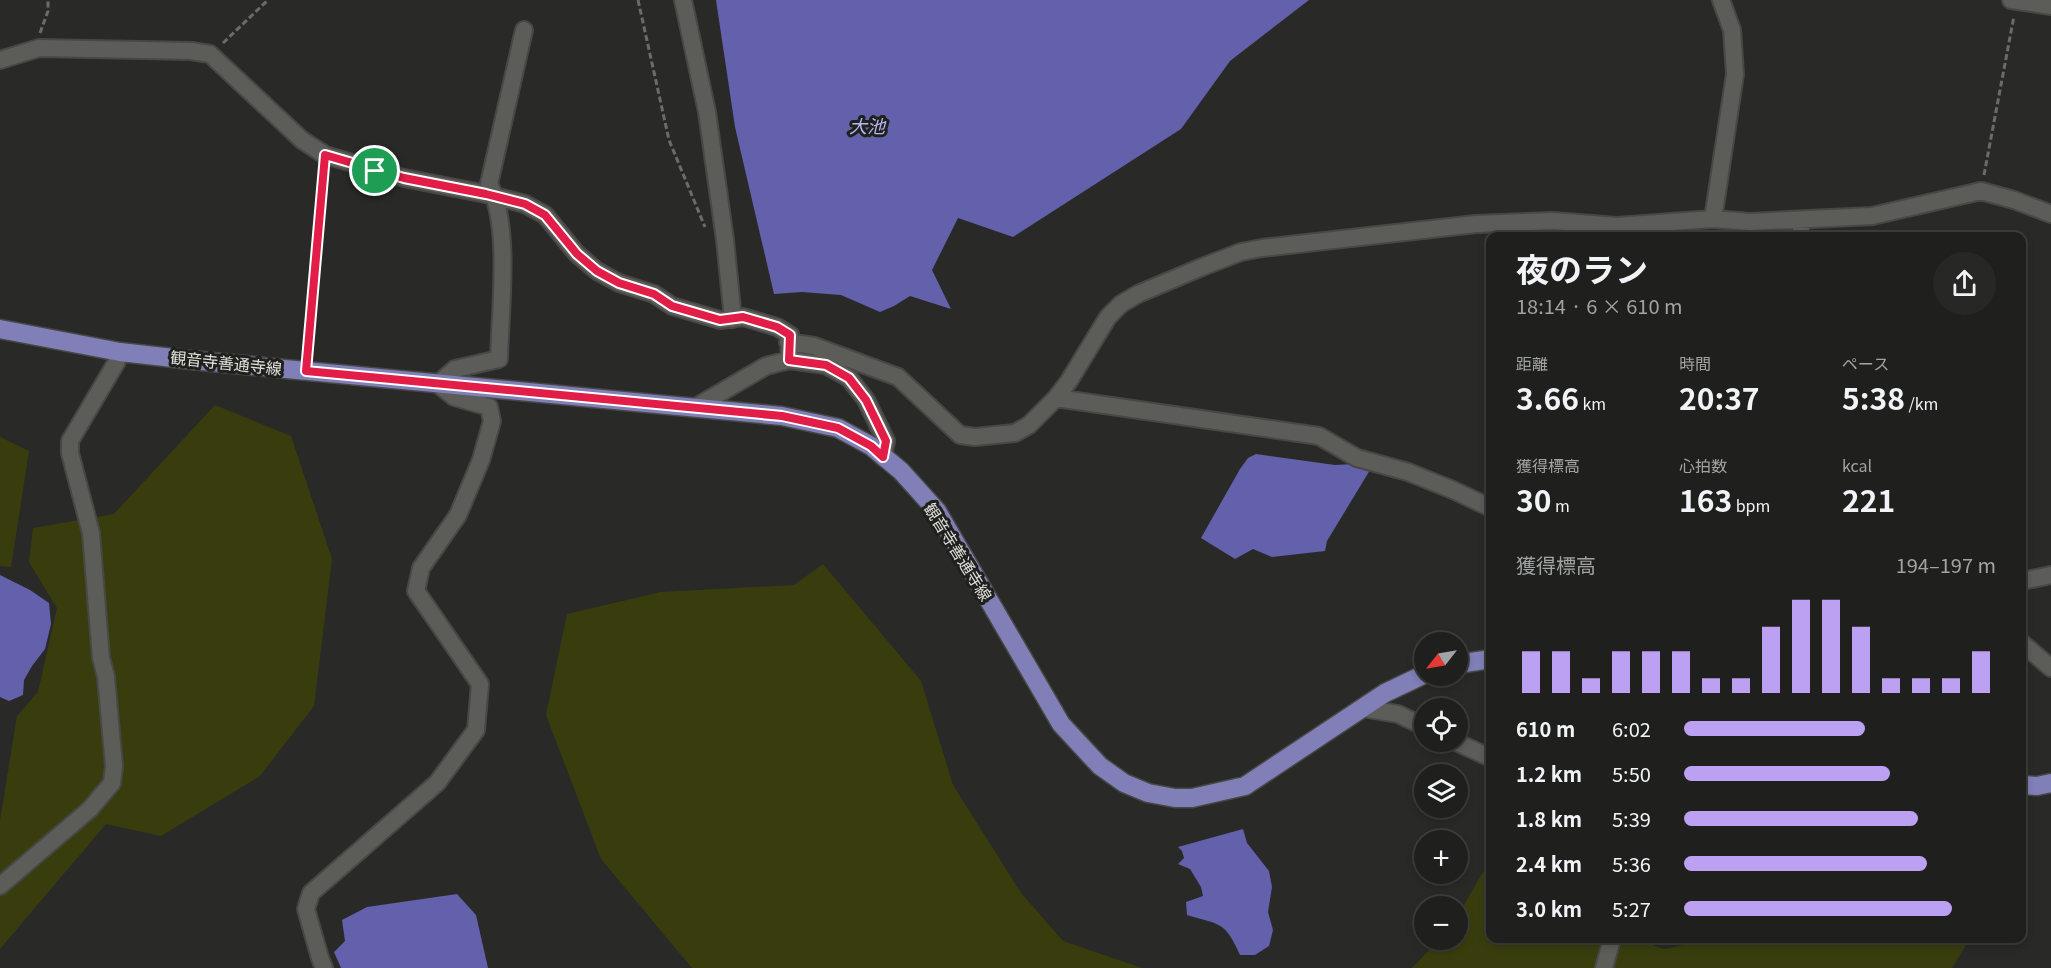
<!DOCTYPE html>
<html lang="ja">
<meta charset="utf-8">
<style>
:root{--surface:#1f201d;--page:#272826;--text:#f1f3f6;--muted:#a1a3a4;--line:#3c3e3b;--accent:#bca0f2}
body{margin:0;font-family:Georgia,"Noto Sans JP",serif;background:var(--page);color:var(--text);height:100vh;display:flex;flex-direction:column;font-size:22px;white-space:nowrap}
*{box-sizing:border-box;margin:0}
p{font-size:20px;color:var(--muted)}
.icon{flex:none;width:33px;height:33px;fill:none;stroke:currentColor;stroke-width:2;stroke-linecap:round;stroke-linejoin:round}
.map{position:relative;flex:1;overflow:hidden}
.panel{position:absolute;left:1486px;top:232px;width:540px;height:711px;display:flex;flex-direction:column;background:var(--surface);border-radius:12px;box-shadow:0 3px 9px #0003,0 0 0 2px var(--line)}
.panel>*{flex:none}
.needle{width:39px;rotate:239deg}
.buttons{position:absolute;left:1414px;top:632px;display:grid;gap:12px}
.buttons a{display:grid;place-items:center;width:54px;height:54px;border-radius:50%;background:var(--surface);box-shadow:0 3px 9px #0003,0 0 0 2px var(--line);font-size:30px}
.pin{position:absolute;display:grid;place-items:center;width:51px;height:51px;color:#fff;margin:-26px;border:3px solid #fff;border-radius:50%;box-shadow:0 2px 6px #0007}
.round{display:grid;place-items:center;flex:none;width:63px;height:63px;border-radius:32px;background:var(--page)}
.overview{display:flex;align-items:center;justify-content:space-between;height:102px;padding:0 30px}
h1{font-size:33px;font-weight:700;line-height:45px}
.figures{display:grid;grid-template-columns:repeat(3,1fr);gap:9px;height:102px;padding:6px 30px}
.figures div{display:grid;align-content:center}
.figures b{font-size:30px;font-weight:700}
.figures small{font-size:16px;font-weight:400}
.figures p{font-size:16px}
.chart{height:168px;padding:12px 30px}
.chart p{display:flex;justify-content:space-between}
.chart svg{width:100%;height:108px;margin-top:6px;stroke:var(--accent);stroke-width:6}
ul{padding:0 30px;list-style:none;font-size:20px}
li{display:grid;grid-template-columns:96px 72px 1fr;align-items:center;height:45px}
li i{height:15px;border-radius:8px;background:var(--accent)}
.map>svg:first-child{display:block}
.green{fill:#393d0e}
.water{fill:#6360ac}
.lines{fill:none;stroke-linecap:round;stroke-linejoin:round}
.street-casing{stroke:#474845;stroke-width:20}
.primary-casing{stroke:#474845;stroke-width:21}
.path{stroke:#6b6c69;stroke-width:3;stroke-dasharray:6 3;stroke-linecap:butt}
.street{stroke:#5c5d59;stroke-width:16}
.primary{stroke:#807fb7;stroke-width:18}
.route-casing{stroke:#fff;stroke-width:12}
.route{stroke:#e11d48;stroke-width:8}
.labels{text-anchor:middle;stroke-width:6;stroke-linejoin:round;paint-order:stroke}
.street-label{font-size:16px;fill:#dfe0dd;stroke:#20201d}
.water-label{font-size:18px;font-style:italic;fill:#b6b7f5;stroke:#20201d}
</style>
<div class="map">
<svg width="2051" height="968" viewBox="0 0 2051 968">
<rect width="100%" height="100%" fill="#292a27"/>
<path class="green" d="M 215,405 L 291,436 L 332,559 L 314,706 L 260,776 L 161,836 L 106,824 L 0,949 L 0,821 L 17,716 L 38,692 L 57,608 L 29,562 L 33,528 L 114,514 Z
M 0,437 L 29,451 L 11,567 L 0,566 Z
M 823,564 L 921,681 L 953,785 L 1021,893 L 1063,941 L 1142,968 L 692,968 L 601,859 L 546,715 L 567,614 L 661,592 L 794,585 Z
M 1491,869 L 1491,939 L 1634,939 L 1664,949 L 1712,939 L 1970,939 L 1952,968 L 1412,968 L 1440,939 L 1458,939 L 1458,915 L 1483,872 Z"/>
<path class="water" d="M 716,0 L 1309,0 L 1230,61 L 1181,129 L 1013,237 L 958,218 L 932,270 L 951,309 L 910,296 L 894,306 L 880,312 L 841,295 L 802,292 L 774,294 L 735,127 Z
M 1256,454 L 1335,465 L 1355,464 L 1370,470 L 1327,541 L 1325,551 L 1272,557 L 1253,549 L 1235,559 L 1201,538 L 1240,469 L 1248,458 Z
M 0,575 L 30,590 L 49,603 L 51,624 L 45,649 L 32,666 L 24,680 L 23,695 L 9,701 L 0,697 Z
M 1243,829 L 1247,843 L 1269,871 L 1272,887 L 1268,912 L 1273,930 L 1269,946 L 1255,955 L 1240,955 C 1225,921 1220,925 1187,915 L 1186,902 L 1203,896 L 1201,887 L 1190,869 L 1178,864 L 1184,858 L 1182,851 L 1178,847 Z
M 457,894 L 476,915 L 488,968 L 341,968 L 334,952 L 345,941 L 342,920 L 367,907 Z"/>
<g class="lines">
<g class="street-casing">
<path id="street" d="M 683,0 L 707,112 L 725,240 L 733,319
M 2011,0 L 2051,6
M 0,60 L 39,48 L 191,51 L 210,54 L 302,140 L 325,155 L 404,178 L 486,194 L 525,204 L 545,215 L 577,254 L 597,271 L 619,283 L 654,294 L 672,306 L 720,320 L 743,317 L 777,327 L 790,335 L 789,360
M 1713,219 L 1735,74 L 1732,30 L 1721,0
M 1800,220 L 1802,237
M 788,342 L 814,346 L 898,377 L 960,435 L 975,437 L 1015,433 L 1029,425 L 1056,398 L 1069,381 L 1108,317 L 1121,304 L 1138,294 L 1202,267 L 1241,252 L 1262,248 L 1476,224 L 1553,221 L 1617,226 L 1713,219 L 1750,222 L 1872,216 L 1981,191 L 2014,200 L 2051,214
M 1056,398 L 1319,436 L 1357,458 L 1408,472 L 1453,490 L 1491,508
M 696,407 L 766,366 L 789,360 L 826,365 L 849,378 L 866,400 L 886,441 L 883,457
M 2022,581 L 2051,575
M 2022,643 L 2051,668
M 1362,708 L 1398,714 L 1425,727
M 1454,741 L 1491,758
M 0,886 L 90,809 L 112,783 L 114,766 L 106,677 L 101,658 L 91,533 L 70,453 L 70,441 L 116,363 L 120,352
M 324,968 L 320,958 L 306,909 L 311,893 L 437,783 L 476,730 L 480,684 L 416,591 L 421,568 L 458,515 L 481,460 L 492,421 L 489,407 L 454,397 L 438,384 L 455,369 L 499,359 C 500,311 511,226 489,184 L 524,30
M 1604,968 L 1612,939"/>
</g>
<g class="primary-casing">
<path id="primary" d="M 0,329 L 120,352 L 191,360 L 782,416 L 838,428 L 871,446 L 901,471 L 937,511 L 1061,724 L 1100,766 L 1124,783 L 1148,793 L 1175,798 L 1192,798 L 1245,786 L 1385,693 L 1425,674
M 1458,664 L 1491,659
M 2022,785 L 2037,786 L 2051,783"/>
</g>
<path class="path" d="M 638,0 L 669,140 L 705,227
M 40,33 L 48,11 L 48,0
M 223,43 L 268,0
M 1984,175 L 2014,16
M 307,354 L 324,169"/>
<use href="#street" class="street"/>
<use href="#primary" class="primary"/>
</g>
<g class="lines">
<g class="route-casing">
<path id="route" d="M 325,155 L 404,178 L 486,194 L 525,204 L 545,215 L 577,254 L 597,271 L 619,283 L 654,294 L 672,306 L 720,320 L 743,317 L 777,327 L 790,335 L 789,360 L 826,365 L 849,378 L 866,400 L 886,441 L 883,457 L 871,446 L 838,428 L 782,416 L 306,371 Z"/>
</g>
<use href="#route" class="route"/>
</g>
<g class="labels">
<g class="street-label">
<text transform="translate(226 363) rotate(6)" y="6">観音寺善通寺線</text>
<text transform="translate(958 552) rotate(58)" y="6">観音寺善通寺線</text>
</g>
<g class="water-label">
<text x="867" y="133">大池</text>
</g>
</g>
</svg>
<div class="buttons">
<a><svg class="needle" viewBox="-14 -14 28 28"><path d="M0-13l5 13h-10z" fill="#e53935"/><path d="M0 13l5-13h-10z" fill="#a1a3a4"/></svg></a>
<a><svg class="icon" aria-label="locate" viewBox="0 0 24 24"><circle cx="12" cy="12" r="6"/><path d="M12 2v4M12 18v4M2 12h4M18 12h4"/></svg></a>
<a><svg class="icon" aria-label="layers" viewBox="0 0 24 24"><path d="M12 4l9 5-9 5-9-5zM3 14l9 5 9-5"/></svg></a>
<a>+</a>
<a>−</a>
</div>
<div class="pin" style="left:375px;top:171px;background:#1e9e55"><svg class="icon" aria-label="arrive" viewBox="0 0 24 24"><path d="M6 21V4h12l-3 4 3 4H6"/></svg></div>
<section class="panel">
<div class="overview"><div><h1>夜のラン</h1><p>18:14 · 6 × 610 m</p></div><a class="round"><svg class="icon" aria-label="share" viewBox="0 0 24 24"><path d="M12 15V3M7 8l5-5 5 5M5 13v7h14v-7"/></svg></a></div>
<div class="figures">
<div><p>距離</p><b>3.66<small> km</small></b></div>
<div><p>時間</p><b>20:37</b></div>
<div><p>ペース</p><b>5:38<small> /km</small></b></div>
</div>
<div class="figures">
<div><p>獲得標高</p><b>30<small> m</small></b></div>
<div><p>心拍数</p><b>163<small> bpm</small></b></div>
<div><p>kcal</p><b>221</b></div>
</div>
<div class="chart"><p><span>獲得標高</span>194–197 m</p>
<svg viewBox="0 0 160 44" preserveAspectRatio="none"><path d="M5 44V27M15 44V27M25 44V38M35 44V27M45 44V27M55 44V27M65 44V38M75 44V38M85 44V17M95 44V6M105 44V6M115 44V17M125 44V38M135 44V38M145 44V38M155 44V27"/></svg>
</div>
<ul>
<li><b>610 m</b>6:02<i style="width:58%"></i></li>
<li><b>1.2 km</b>5:50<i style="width:66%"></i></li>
<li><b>1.8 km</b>5:39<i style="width:75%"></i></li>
<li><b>2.4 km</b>5:36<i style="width:78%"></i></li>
<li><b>3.0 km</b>5:27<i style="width:86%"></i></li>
</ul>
</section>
</div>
